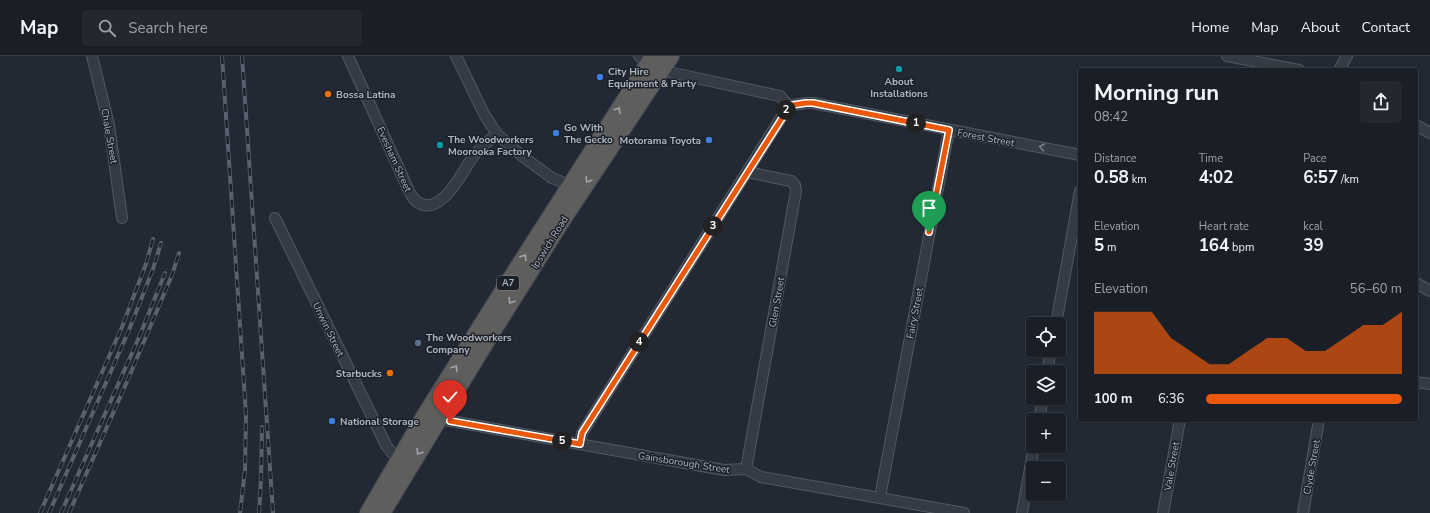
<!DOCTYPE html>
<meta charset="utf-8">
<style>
:root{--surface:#1a1f27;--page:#23272f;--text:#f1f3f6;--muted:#9fa2a7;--line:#383d44;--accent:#ea580c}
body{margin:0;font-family:"Nunito Sans",sans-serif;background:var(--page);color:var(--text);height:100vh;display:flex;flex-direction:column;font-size:15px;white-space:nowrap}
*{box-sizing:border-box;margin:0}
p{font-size:13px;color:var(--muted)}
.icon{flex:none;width:22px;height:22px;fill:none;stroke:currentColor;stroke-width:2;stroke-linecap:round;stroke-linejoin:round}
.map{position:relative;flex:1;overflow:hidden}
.panel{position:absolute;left:1078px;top:12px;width:340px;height:354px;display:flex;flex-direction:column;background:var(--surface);border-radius:4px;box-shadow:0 1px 3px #0004,0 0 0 1px var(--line)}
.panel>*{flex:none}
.buttons{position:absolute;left:1026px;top:261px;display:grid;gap:8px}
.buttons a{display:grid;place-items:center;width:40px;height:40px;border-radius:4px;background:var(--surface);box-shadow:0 1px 3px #0004,0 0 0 1px var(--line);font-size:20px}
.pin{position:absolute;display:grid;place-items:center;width:34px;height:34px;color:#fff;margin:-41px -17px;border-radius:50% 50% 50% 0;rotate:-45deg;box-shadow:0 0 4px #0007}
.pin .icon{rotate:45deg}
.km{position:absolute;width:20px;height:20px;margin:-10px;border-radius:50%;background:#222;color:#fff;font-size:11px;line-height:20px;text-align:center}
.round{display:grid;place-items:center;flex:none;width:42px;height:42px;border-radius:4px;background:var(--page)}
.headline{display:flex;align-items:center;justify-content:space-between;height:68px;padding:0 16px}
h1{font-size:22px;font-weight:700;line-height:30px}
.metrics{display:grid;grid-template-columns:repeat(3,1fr);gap:6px;height:68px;padding:4px 16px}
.metrics div{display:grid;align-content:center}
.metrics b{font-size:17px;font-weight:700}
.metrics small{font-size:11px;font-weight:400}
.metrics p{font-size:11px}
.chart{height:112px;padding:8px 16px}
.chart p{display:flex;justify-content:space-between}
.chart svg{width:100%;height:72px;margin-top:4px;fill:var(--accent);opacity:.7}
ul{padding:0 16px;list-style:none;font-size:13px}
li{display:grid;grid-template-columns:64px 48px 1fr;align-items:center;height:30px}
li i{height:10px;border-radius:5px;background:var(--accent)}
header{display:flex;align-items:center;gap:24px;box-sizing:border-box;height:56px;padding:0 20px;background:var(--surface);border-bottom:1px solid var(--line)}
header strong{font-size:19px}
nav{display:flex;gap:22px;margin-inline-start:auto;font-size:14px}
.search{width:280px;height:36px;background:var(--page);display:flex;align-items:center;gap:10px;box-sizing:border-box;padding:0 14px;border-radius:4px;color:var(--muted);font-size:15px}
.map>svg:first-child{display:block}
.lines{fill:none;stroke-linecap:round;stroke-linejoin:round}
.minor-casing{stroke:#535963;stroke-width:12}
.trunk-casing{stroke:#404650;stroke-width:18}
.minor{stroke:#353b45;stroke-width:10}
.trunk{stroke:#5e5e5c;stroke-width:16}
.rail-casing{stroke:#5a616e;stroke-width:4}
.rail{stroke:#1b2029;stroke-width:2.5;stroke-dasharray:8;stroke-linecap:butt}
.oneway{stroke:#a0a4ae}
.oneway2{stroke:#797f8a}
.route-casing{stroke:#fff;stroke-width:8}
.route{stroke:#ea580c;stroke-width:5}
.culture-dot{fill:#0f9aa8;stroke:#1b2029;stroke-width:1.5}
.shop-dot{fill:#3f7fe0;stroke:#1b2029;stroke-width:1.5}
.food-dot{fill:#e8710a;stroke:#1b2029;stroke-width:1.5}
.service-dot{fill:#5c6f8a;stroke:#1b2029;stroke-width:1.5}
.labels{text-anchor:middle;stroke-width:3;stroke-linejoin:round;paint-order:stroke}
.shield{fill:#1b2029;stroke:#838994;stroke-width:1}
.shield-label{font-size:9px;font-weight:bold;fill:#b0b6c2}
.poi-label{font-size:10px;font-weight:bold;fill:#b0b6c2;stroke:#1b2029;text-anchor:start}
.street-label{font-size:10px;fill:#b0b6c2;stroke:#1b2029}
</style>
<header>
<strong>Map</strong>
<div class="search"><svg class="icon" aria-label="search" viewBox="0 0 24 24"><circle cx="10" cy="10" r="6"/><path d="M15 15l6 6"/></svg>Search here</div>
<nav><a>Home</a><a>Map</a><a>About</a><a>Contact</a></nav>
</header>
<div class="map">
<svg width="1430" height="457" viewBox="0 0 1430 457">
<rect width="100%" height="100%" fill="#222934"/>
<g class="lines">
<g class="minor-casing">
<path id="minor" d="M 92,0 L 109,69 L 122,162
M 348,0 L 409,135 C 411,138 413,143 416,145 C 440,164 462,116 472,102 C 479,92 488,85 497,78
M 456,0 L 484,58 L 497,78 L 522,100 L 552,122 L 570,129
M 1227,0 L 1299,14
M 1339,14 L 1347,0
M 786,50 L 806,47 L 813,47 L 1080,99
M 1416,69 L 1430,77
M 275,162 L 386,389 L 392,397 L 399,403
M 1416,227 L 1430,235
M 1056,268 L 1080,135
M 1047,316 L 1051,294
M 1416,326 L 1430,328
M 434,362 L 724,414 L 746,413 L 761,421 L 964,457
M 1039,364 L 1043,342
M 580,388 L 582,377 L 786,54 L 786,47 L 780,40 L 673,17 L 648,6 L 639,0
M 746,413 L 796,135 L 795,129 L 791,125 L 747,116
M 880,441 L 949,74
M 1022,457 L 1034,390
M 1163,457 L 1180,364
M 1303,457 L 1319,364"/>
</g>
<g class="trunk-casing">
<path id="trunk" d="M 368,457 L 425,359 L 511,222 L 653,0
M 382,457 L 489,281 L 565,160 L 671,0"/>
</g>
<use href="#minor" class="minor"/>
<use href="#trunk" class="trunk"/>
<g class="rail-casing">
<path id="rail" d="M 222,0 L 246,359 L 245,414 L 240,457
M 242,0 L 273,457
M 40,457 L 122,271 L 146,208 L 153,183
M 49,457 L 129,274 L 153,213 L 161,187
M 61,457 L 140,279 L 165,217
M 69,457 L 129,321 L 172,219 L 179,197
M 259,457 L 261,423 L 262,371"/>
</g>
<use href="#rail" class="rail"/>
</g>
<defs><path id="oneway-chevron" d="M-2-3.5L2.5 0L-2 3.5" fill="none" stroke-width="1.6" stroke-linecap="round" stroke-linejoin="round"/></defs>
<g class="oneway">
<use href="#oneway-chevron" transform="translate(618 54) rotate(-57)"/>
<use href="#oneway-chevron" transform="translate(588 124) rotate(124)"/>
<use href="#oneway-chevron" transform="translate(524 201) rotate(-58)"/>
<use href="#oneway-chevron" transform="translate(511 245) rotate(122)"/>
<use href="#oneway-chevron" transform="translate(455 312) rotate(-58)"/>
<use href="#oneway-chevron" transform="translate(419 396) rotate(122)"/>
</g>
<use class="oneway2" href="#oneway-chevron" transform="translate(1042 91) rotate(-169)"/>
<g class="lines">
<g class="route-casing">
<path id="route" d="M 450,365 L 580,388 L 582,377 L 784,59 L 786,50 L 806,47 L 813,47 L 949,74 L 929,176"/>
</g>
<use href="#route" class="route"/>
</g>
<g class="culture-dot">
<circle cx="899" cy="13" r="4"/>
<circle cx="440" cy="89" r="4"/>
</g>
<g class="shop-dot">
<circle cx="600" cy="21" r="4"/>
<circle cx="556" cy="77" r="4"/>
<circle cx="709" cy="84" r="4"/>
<circle cx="332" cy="365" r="4"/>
</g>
<g class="food-dot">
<circle cx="328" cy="38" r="4"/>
<circle cx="390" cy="317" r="4"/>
</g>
<circle class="service-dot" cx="418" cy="287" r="4"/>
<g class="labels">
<rect class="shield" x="497" y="220" width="22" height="14" rx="3"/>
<g class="shield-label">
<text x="508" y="230">A7</text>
</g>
<g class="poi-label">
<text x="608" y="19">City Hire<tspan x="608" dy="12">Equipment &amp; Party</tspan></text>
<text x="899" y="29" text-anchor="middle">About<tspan x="899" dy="12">Installations</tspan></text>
<text x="336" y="42">Bossa Latina</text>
<text x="564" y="75">Go With<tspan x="564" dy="12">The Gecko</tspan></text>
<text x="448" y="87">The Woodworkers<tspan x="448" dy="12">Moorooka Factory</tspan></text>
<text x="701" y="88" text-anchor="end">Motorama Toyota</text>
<text x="426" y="285">The Woodworkers<tspan x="426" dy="12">Company</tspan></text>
<text x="382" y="321" text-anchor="end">Starbucks</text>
<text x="340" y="369">National Storage</text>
</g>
<g class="street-label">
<text transform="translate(110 80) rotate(80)" y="4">Chale Street</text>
<text transform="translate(986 81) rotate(11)" y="4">Forest Street</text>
<text transform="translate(395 103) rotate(66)" y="4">Evesham Street</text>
<text transform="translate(549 186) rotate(-58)" y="4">Ipswich Road</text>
<text transform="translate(776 246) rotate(-80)" y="4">Glen Street</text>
<text transform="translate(914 257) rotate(-79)" y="4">Fairy Street</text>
<text transform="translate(329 273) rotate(64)" y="4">Unwin Street</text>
<text transform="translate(684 406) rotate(9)" y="4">Gainsborough Street</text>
<text transform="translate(1171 410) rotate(-80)" y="4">Vale Street</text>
<text transform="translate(1311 411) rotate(-80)" y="4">Clyde Street</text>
</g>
</g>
</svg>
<div class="buttons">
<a><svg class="icon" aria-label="locate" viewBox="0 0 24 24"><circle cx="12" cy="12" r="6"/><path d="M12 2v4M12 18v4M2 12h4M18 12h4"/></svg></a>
<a><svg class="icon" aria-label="layers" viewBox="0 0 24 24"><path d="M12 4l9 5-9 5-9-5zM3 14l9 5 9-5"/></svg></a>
<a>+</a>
<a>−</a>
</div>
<div class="pin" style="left:929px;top:176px;background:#1e9e55"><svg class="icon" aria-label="arrive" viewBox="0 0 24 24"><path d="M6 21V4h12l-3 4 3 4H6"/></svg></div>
<div class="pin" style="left:450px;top:365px;background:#d93025"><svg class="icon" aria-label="check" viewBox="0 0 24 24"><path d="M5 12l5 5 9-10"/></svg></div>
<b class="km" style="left:916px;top:67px">1</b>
<b class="km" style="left:786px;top:54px">2</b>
<b class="km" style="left:713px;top:170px">3</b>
<b class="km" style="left:639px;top:286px">4</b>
<b class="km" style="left:562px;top:385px">5</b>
<section class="panel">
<div class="headline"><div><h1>Morning run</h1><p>08:42</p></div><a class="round"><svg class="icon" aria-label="share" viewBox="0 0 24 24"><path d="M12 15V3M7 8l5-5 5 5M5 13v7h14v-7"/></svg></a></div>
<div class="metrics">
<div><p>Distance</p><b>0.58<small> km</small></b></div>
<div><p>Time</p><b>4:02</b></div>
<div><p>Pace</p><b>6:57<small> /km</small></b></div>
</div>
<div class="metrics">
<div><p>Elevation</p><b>5<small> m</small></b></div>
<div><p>Heart rate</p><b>164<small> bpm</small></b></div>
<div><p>kcal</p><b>39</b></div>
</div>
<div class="chart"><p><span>Elevation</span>56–60 m</p>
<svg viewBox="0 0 160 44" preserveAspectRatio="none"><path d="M0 44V6L10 6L20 6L30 6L40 22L50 30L60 38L70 38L80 30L90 22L100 22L110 30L120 30L130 22L140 14L150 14L160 6V44z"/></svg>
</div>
<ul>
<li><b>100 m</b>6:36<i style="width:100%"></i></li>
</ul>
</section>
</div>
